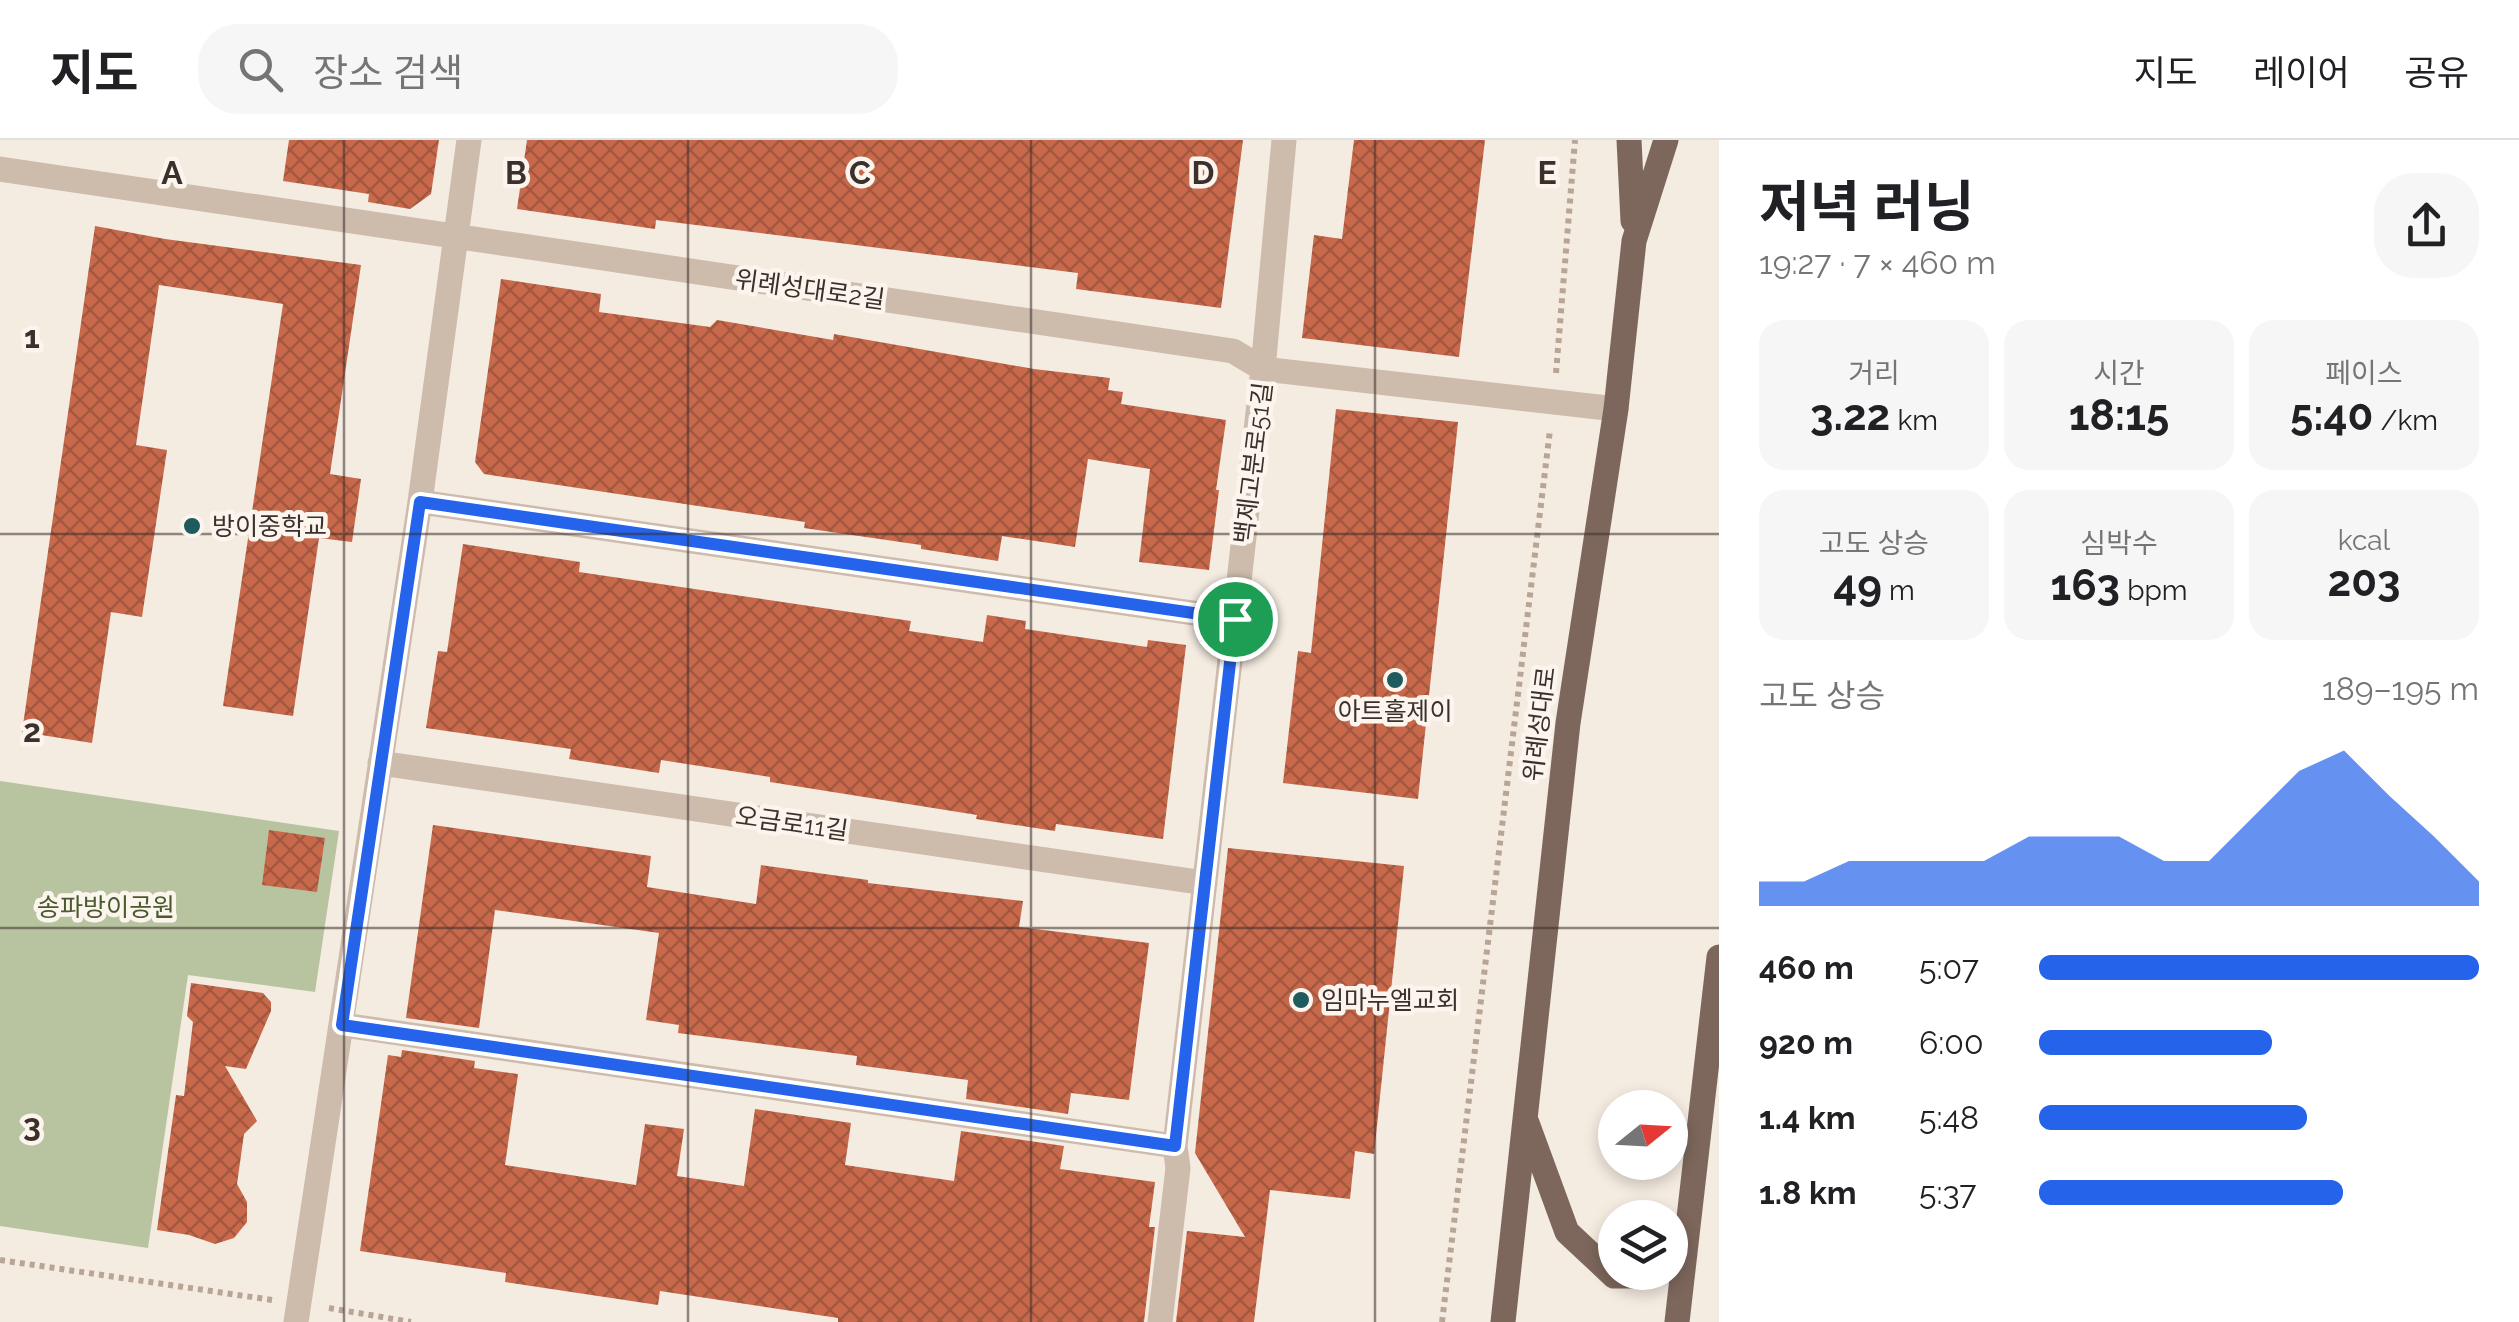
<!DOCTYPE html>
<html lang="ko">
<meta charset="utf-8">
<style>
:root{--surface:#fff;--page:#f6f6f6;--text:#202124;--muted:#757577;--line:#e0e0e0;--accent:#2563eb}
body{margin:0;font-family:Raleway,"Noto Sans KR",sans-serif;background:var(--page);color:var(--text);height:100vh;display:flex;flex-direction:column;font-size:38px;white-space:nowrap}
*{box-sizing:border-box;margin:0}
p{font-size:32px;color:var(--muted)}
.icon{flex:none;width:55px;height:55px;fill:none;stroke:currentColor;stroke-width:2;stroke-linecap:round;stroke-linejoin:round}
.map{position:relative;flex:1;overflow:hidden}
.side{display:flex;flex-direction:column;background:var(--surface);width:800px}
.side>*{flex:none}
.needle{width:65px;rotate:72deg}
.buttons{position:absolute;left:1598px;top:950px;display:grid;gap:20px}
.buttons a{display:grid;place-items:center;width:90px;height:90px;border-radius:50%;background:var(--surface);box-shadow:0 5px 15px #0003;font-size:50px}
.pin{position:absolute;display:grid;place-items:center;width:85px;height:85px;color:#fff;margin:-42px;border:5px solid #fff;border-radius:50%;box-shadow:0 2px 10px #0007}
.round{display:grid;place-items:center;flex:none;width:105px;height:105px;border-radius:40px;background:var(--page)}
.head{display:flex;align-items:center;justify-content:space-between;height:170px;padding:0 40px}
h1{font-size:55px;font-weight:700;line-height:75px}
.figures{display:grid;grid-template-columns:repeat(3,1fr);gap:15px;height:170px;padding:10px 40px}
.figures div{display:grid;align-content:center;border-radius:25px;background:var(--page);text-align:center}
.figures b{font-size:42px;font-weight:700}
.figures small{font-size:28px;font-weight:400}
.figures p{font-size:28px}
.chart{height:280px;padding:20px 40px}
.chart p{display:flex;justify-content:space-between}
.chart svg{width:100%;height:180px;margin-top:10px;fill:var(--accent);opacity:.7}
ul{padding:0 40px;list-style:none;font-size:32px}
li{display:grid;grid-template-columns:160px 120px 1fr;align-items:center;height:75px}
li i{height:25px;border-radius:12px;background:var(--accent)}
header{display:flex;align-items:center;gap:60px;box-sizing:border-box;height:140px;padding:0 50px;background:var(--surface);border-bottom:2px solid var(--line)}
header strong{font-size:48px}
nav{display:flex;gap:55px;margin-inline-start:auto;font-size:35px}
.search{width:700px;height:90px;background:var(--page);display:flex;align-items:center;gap:25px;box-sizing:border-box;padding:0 35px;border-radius:40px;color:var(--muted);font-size:38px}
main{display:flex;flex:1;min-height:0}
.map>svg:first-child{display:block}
.green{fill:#b8c4a0}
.building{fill:url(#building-cross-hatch)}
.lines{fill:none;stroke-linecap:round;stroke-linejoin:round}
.path{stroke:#b9a596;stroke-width:6;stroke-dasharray:5 5;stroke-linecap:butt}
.minor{stroke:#cdbbac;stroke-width:25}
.major{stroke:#7d675c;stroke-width:25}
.route-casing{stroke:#fff;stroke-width:20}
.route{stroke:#2563eb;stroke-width:12}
.grid{fill:none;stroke:#3b302b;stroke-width:2.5;stroke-opacity:0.55}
.poi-dot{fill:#1f5a5e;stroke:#fbf5ee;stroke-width:4}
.labels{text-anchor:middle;stroke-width:9;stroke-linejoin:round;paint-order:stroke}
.street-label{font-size:25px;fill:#3b302b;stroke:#fbf5ee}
.poi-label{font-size:25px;fill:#3b302b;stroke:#fbf5ee;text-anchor:start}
.park-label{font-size:25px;fill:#4a5a2e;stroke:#fbf5ee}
.grid-label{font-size:32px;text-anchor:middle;font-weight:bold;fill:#3b302b;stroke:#fbf5ee;stroke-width:9;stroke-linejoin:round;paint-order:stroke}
</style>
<header>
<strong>지도</strong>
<div class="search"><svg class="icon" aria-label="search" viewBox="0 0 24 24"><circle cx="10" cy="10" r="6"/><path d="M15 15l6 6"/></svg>장소 검색</div>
<nav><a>지도</a><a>레이어</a><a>공유</a></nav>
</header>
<main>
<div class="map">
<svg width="1719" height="1182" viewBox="0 0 1719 1182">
<defs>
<pattern id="building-cross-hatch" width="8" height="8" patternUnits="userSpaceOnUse" patternTransform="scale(2.5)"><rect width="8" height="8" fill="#c8694b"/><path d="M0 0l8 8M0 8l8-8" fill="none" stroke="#a4573f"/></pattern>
</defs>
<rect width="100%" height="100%" fill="#f4ebe1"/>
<path class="green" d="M 0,641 L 339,691 L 315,852 L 188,835 L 148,1108 L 0,1086 Z"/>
<path class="building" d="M 289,0 L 439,0 L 431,54 L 410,69 L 368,62 L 369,54 L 283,41 Z
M 527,0 L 1243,0 L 1221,168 L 1076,149 L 1078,133 L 656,80 L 655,89 L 517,69 Z
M 1354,0 L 1485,0 L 1459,217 L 1302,198 L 1314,95 L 1342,99 Z
M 95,86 L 165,99 L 361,125 L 330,334 L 361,339 L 352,402 L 319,398 L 293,576 L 223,566 L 283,164 L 159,145 L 136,305 L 167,310 L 142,477 L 111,472 L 92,603 L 22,592 Z
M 501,139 L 601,154 L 599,172 L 710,187 L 717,180 L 833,200 L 834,194 L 1034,229 L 1110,238 L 1108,250 L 1123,252 L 1121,264 L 1226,280 L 1216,350 L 1219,350 L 1209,430 L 1139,422 L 1150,329 L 1088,319 L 1075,407 L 1002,396 L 998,421 L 921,409 L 921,405 L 804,388 L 805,382 L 484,334 L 475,322 Z
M 1336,269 L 1458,282 L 1418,659 L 1283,643 L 1298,511 L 1311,513 Z
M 463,404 L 580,422 L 579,432 L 911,481 L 909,491 L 983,502 L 987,475 L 1026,481 L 1025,489 L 1147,507 L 1148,500 L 1186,505 L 1163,699 L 1056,684 L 1055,691 L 976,679 L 977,675 L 770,642 L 770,637 L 661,620 L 659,633 L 569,619 L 571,609 L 426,588 L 438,511 L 447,512 Z
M 433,685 L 651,716 L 647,747 L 756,764 L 761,725 L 868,740 L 868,743 L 1023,761 L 1019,787 L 1149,803 L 1129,960 L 1071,953 L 1068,974 L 966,959 L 968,940 L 856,925 L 857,916 L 678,893 L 679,885 L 646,880 L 659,793 L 495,770 L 479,888 L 406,878 Z
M 269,690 L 325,698 L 317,752 L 262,745 Z
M 1228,708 L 1404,726 L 1374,1014 L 1355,1011 L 1350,1059 L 1270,1050 L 1254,1182 L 1176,1182 L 1187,1091 L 1245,1097 L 1195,1013 Z
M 191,843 L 263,853 L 271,862 L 271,871 L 246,929 L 225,926 L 257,981 L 244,994 L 237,1044 L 247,1062 L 247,1082 L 234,1098 L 215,1104 L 189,1095 L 157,1090 L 176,955 L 184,956 L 193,882 L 187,876 Z
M 402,910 L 475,921 L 474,928 L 518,934 L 505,1025 L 636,1045 L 645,984 L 684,989 L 677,1036 L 744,1046 L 755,969 L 851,983 L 845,1025 L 954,1041 L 961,991 L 1064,1006 L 1060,1029 L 1155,1042 L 1149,1087 L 1155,1087 L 1144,1182 L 838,1182 L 838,1178 L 660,1151 L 658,1165 L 505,1142 L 506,1133 L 360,1111 L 388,915 L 401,917 Z"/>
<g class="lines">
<path class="path" d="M 1556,233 L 1575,0
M 0,1120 L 272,1160
M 329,1168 L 411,1182
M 1442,1182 L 1550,290"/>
<path class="minor" d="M 0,29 L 1233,211 L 1263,229 L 1616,269
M 420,362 L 1235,479
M 380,623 L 1205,743
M 343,885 L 1175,1006
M 296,1182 L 420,362 L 469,0
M 1160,1182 L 1178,1028 L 1175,1006 L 1263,229 L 1284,0"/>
<path class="major" d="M 1629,0 L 1633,81
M 1527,983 L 1567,1092 L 1614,1136 L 1650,1136 L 1654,1132
M 1503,1182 L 1568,583 L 1616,269 L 1634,101 L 1666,0
M 1677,1182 L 1719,817"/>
</g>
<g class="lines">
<g class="route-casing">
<path id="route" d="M 420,362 L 1235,479 L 1175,1006 L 342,885 Z"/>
</g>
<use href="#route" class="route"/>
</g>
<path class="grid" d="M 344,0 L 344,1182M 688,0 L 688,1182M 1031,0 L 1031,1182M 1375,0 L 1375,1182M 0,394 L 1719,394M 0,788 L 1719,788"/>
<g class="poi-dot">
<circle cx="192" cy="386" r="10"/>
<circle cx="1395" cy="540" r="10"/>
<circle cx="1301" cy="860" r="10"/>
</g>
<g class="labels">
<g class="street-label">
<text transform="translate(810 149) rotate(8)" y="9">위례성대로2길</text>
<text transform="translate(1253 323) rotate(-83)" y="9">백제고분로51길</text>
<text transform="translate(1539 584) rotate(-83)" y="9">위례성대로</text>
<text transform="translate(792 683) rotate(8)" y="9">오금로11길</text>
</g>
<g class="poi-label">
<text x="212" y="395">방이중학교</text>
<text x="1395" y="580" text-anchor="middle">아트홀제이</text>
<text x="1321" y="869">임마누엘교회</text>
</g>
<g class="park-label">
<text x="106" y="776">송파방이공원</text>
</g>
</g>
<g class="grid-label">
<text x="172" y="44">A</text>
<text x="516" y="44">B</text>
<text x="860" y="44">C</text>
<text x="1203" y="44">D</text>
<text x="1547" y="44">E</text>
<text x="32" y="208">1</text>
<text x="32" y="602">2</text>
<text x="32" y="996">3</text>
</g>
</svg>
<div class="buttons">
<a><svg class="needle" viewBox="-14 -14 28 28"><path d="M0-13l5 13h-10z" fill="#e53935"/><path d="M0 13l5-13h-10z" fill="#757577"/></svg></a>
<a><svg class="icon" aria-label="layers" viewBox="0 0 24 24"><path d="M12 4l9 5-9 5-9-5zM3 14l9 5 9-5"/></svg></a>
</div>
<div class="pin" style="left:1235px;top:479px;background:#1e9e55"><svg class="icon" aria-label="arrive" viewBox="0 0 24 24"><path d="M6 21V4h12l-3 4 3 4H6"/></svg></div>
</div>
<section class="side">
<div class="head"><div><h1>저녁 러닝</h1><p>19:27 · 7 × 460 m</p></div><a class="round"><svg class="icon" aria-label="share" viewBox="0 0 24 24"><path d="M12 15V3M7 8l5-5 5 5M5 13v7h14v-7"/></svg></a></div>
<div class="figures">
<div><p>거리</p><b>3.22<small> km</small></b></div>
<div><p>시간</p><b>18:15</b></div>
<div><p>페이스</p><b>5:40<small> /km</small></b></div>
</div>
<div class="figures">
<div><p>고도 상승</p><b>49<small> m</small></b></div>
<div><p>심박수</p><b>163<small> bpm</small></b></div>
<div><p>kcal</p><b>203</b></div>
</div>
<div class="chart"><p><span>고도 상승</span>189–195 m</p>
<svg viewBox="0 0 160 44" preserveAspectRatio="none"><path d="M0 44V38L10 38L20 33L30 33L40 33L50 33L60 27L70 27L80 27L90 33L100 33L110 22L120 11L130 6L140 17L150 27L160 38V44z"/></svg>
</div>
<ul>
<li><b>460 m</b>5:07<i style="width:100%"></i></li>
<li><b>920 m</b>6:00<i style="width:53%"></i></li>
<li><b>1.4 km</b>5:48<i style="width:61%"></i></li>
<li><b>1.8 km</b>5:37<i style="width:69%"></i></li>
</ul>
</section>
</main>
